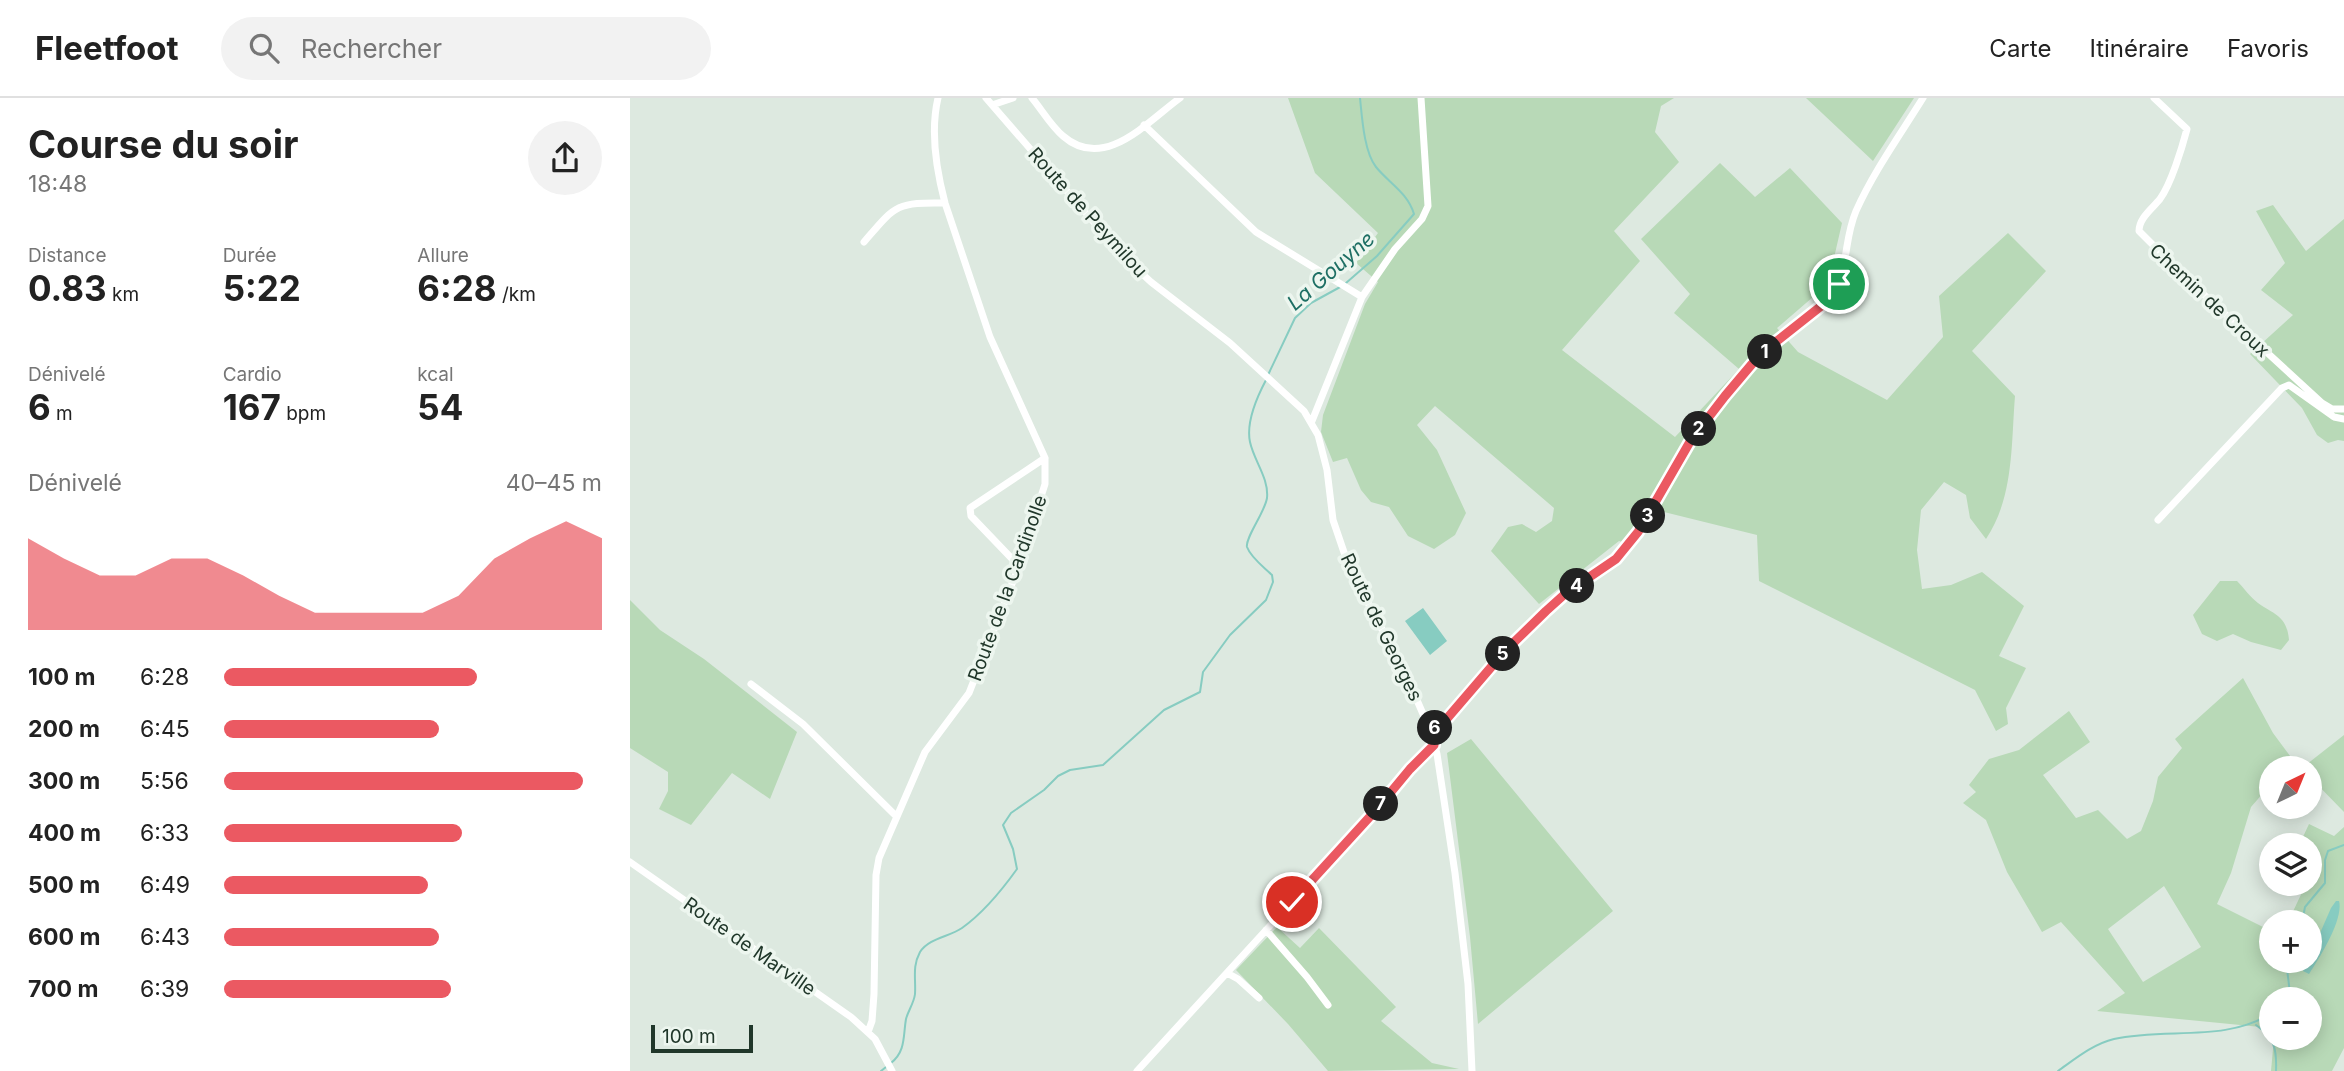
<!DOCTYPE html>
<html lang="fr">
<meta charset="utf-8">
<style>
:root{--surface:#fff;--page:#f2f2f2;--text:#222;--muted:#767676;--line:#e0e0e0;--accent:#eb5962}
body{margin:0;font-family:Inter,sans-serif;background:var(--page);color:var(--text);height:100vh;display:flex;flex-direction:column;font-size:26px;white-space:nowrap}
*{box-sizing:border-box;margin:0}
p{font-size:23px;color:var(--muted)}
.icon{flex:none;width:38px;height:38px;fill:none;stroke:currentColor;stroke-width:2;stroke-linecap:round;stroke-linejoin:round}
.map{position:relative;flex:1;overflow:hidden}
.drawer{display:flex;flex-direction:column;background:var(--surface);width:630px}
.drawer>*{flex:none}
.needle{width:46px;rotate:43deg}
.controls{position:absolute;left:1629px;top:658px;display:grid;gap:14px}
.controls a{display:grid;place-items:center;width:63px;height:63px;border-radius:50%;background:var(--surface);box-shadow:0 4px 18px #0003;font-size:35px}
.scale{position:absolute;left:21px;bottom:18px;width:102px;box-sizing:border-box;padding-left:7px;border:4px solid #20372a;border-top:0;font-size:19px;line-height:24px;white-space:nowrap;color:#20372a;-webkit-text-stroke:5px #edf6ef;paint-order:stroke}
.pin{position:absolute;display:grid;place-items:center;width:60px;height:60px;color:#fff;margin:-30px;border:4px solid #fff;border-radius:50%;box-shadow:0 2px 7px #0007}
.km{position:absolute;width:35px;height:35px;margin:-18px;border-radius:50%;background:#222;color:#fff;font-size:19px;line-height:35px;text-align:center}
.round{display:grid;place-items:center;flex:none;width:74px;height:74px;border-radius:37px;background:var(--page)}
.head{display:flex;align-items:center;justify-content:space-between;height:119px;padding:0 28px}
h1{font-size:38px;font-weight:700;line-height:52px}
.figures{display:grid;grid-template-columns:repeat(3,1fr);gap:10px;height:119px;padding:7px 28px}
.figures div{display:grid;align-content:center}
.figures b{font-size:35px;font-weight:700}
.figures small{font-size:19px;font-weight:400}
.figures p{font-size:19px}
.chart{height:196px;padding:14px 28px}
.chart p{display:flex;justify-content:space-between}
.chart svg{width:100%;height:126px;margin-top:7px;fill:var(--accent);opacity:.7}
ul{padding:0 28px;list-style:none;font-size:23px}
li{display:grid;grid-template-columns:112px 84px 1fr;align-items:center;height:52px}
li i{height:18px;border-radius:9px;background:var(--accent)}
header{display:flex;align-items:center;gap:42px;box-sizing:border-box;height:98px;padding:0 35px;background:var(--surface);border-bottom:2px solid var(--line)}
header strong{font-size:33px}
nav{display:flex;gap:38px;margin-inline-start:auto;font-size:24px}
.search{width:490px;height:63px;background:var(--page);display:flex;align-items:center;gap:18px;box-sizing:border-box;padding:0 24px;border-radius:38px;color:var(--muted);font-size:26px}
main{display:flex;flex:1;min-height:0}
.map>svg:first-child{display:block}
.green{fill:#b8d9b7;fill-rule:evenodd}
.water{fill:#87ccc1}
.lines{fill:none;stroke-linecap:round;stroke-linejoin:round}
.stream{stroke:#87ccc1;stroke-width:2}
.minor{stroke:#fff;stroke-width:7}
.route-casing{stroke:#fff;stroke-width:14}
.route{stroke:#eb5962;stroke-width:9}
.labels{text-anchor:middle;stroke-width:7;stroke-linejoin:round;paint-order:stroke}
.street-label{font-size:19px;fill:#20372a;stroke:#edf6ef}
.water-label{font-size:21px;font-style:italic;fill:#1e6f64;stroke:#edf6ef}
</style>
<header>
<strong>Fleetfoot</strong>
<div class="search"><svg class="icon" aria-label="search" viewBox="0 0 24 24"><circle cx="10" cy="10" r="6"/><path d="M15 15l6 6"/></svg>Rechercher</div>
<nav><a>Carte</a><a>Itinéraire</a><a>Favoris</a></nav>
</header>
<main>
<section class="drawer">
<div class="head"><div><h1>Course du soir</h1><p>18:48</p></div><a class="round"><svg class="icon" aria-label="share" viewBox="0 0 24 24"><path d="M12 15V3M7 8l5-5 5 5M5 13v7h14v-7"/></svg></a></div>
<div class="figures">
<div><p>Distance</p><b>0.83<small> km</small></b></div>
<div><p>Durée</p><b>5:22</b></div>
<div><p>Allure</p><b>6:28<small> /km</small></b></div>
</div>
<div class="figures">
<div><p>Dénivelé</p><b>6<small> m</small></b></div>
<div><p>Cardio</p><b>167<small> bpm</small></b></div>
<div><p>kcal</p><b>54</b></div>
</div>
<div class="chart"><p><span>Dénivelé</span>40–45 m</p>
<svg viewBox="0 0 160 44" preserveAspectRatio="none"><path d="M0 44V12L10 19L20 25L30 25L40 19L50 19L60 25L70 32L80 38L90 38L100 38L110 38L120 32L130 19L140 12L150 6L160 12V44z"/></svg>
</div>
<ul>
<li><b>100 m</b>6:28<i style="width:67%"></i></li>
<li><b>200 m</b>6:45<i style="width:57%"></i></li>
<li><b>300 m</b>5:56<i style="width:95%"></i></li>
<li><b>400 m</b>6:33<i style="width:63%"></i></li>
<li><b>500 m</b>6:49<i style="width:54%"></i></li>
<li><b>600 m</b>6:43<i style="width:57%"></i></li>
<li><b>700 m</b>6:39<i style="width:60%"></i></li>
</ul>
</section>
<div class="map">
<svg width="1714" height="973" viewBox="0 0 1714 973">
<rect width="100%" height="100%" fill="#dde9e0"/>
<path class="green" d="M 658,0 L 1044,0 L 1031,8 L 1025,34 L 1049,64 L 984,133 L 1010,163 L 932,252 L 1045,339 L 1109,271 L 1044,215 L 1060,196 L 1011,141 L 1090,65 L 1125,99 L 1160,70 L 1212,125 L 1198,186 L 1147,230 L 1168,254 L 1257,302 L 1313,239 L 1309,198 L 1378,135 L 1416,173 L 1342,253 L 1385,298 C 1381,347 1384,399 1356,441 L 1340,420 L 1336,397 L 1314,384 L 1291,412 L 1287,452 L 1292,491 L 1321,487 L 1352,474 L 1394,508 L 1369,558 L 1396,570 L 1376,610 L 1378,626 L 1366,633 L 1345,592 L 1129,483 L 1127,437 L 1034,414 L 999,446 L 989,443 L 909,506 L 861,453 L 878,429 L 892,426 L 906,434 L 922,423 L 924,410 L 805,308 L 787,327 L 807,352 L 836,415 L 825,437 L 804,451 L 778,438 L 759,409 L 741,404 L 731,392 L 717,360 L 703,364 L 691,334 L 693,317 L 735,206 L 748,184 L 726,165 L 748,135 L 685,75 Z
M 1176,0 L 1284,0 L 1243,63 Z
M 1643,107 L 1676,153 L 1714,121 L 1714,343 L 1708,342 L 1698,345 L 1687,337 L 1672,310 L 1620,256 L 1663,217 L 1631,192 L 1655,165 L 1626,113 Z
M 1590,483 L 1607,483 C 1614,490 1620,499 1628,505 C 1645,517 1657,518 1659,542 L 1651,552 L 1621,544 L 1603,536 L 1587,543 L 1572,536 L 1563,517 Z
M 0,502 L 30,532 L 74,561 L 167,634 L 140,701 L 102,675 L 61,727 L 29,711 L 38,693 L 38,674 L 0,650 Z
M 1613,580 L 1643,635 L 1663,662 L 1656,670 L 1642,670 L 1641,686 L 1621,709 L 1601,775 L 1587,806 L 1641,833 L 1642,863 L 1680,863 L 1680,824 L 1658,824 L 1676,786 L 1680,786 L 1680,780 L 1685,772 L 1687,753 L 1672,741 L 1679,726 L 1704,738 L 1714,729 L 1714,950 L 1702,973 L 1641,973 L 1644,940 L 1680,940 L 1680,901 L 1642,901 L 1641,930 L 1467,913 L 1495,895 L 1431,824 L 1412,834 L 1377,774 L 1356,722 L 1333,705 L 1346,694 L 1339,687 L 1359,661 L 1389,652 L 1439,613 L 1460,644 L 1413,677 L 1446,720 L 1468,712 L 1497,741 L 1511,733 L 1523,703 L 1528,679 L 1552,650 L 1545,641 ZM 1534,788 L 1571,849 L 1513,884 L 1478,831 Z
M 1714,637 L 1714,714 L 1680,679 L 1680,670 L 1672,670 Z
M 841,641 L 983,813 L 848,926 L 840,839 L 817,655 Z
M 647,829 L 670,850 L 689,830 L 766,909 L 751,923 L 802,965 L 829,971 L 698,973 L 658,926 L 606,872 Z"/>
<path class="water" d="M 793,510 L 817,543 L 800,557 L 775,523 Z
M 1706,803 L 1709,803 C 1714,821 1689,861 1679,876 L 1673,873 L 1678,863 L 1680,863 L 1680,858 L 1701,810 Z"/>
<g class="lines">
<path class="stream" d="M 716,185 L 747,158 L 784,116 C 778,95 759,85 746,69 C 734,54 732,19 730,0
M 638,277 L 665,220 L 681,205 L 712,188
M 1672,824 L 1675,809 L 1695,785 L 1695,762 L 1698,753 L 1714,747
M 1654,901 L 1660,895 L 1656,863
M 1626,927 C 1644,940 1647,950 1646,973
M 261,965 C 276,953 273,938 276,921 C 278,913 284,905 285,896 C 286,880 282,869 290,854 C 299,840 319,839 332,830 C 353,815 372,792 387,771 L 383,751 L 373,727 L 381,715 L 414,692 L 428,678 L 440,672 L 473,667 L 534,612 L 570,594 L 573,574 L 600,537 L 636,502 L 643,484 L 642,477 C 634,469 621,460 617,449 C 615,440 635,414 637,400 C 639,380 624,363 620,344 C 616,325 627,299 636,282
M 251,973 L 256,969
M 1428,973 C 1445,961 1463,946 1484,941 C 1536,929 1595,945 1642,915"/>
<path class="minor" d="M 356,0 L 495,160 L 521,184 L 600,245 L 674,313 L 688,337 L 697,372 L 703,422 L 719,469 L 776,577 L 800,632 L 807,656 L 825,775 L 838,886 L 842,973
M 402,0 C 412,12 421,28 433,38 C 474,74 517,24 550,0
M 1524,0 L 1557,31 C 1552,50 1541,86 1530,101 C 1522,111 1509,120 1509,133 L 1559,183 L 1692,305 L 1702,311 L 1714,311
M 362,7 L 383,0
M 514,27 L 626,134 L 732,199
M 234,144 C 265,108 265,104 315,105
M 682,323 L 732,199 L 765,151 L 792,121 L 798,108 L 791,0
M 1528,422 L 1652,290 L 1659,287 L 1704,319 L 1714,321
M 389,468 L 341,418 L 340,410 L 415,360
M 121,586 L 173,626 L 266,718
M 800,632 L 814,624 L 875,553 L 917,513 L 936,495 L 986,461 L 1008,434 L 1061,342 L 1095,298 L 1133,256 L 1195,205 C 1221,175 1212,146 1226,113 C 1244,73 1270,37 1293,0
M 0,764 L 221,919 L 245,941 L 262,973
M 636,832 L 677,879 L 698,907
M 597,875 L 608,881 L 629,900
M 238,934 L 242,923 L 244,896 L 246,777 L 249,760 L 295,654 L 339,595 L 389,468 L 415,386 L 415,360 L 360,239 L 315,105 C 306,71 300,34 308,0
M 507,973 L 746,712 L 780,671 L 805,647"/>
</g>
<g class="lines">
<g class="route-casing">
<path id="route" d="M 662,804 L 746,712 L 780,671 L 804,647 L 800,632 L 814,624 L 875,553 L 916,513 L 936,495 L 986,461 L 1008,434 L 1061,342 L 1095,298 L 1122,266 L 1147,243 L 1195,205 L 1209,186"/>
</g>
<use href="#route" class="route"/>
</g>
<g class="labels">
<g class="street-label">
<text transform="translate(458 114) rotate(48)" y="7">Route de Peymilou</text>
<text transform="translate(1580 202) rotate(43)" y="7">Chemin de Croux</text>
<text transform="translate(377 490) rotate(-70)" y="7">Route de la Cardinolle</text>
<text transform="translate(752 529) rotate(64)" y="7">Route de Georges</text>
<text transform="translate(120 848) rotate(35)" y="7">Route de Marville</text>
</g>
<g class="water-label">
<text transform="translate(701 173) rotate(-41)" y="7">La Gouyne</text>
</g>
</g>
</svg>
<div class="controls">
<a><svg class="needle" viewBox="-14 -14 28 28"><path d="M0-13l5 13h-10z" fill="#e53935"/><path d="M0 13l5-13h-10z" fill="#767676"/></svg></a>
<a><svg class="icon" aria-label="layers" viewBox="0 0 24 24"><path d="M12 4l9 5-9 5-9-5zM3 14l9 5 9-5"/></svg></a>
<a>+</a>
<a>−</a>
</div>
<div class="scale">100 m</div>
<div class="pin" style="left:1209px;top:186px;background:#1e9e55"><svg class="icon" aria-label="arrive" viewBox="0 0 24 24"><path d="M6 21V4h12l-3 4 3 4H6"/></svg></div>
<div class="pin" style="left:662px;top:804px;background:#d93025"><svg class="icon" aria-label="check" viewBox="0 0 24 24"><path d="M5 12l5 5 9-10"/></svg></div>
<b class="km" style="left:1135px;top:254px">1</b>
<b class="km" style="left:1069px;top:331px">2</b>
<b class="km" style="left:1018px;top:418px">3</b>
<b class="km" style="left:947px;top:488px">4</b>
<b class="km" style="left:873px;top:556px">5</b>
<b class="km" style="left:805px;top:630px">6</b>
<b class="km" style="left:751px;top:706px">7</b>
</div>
</main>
